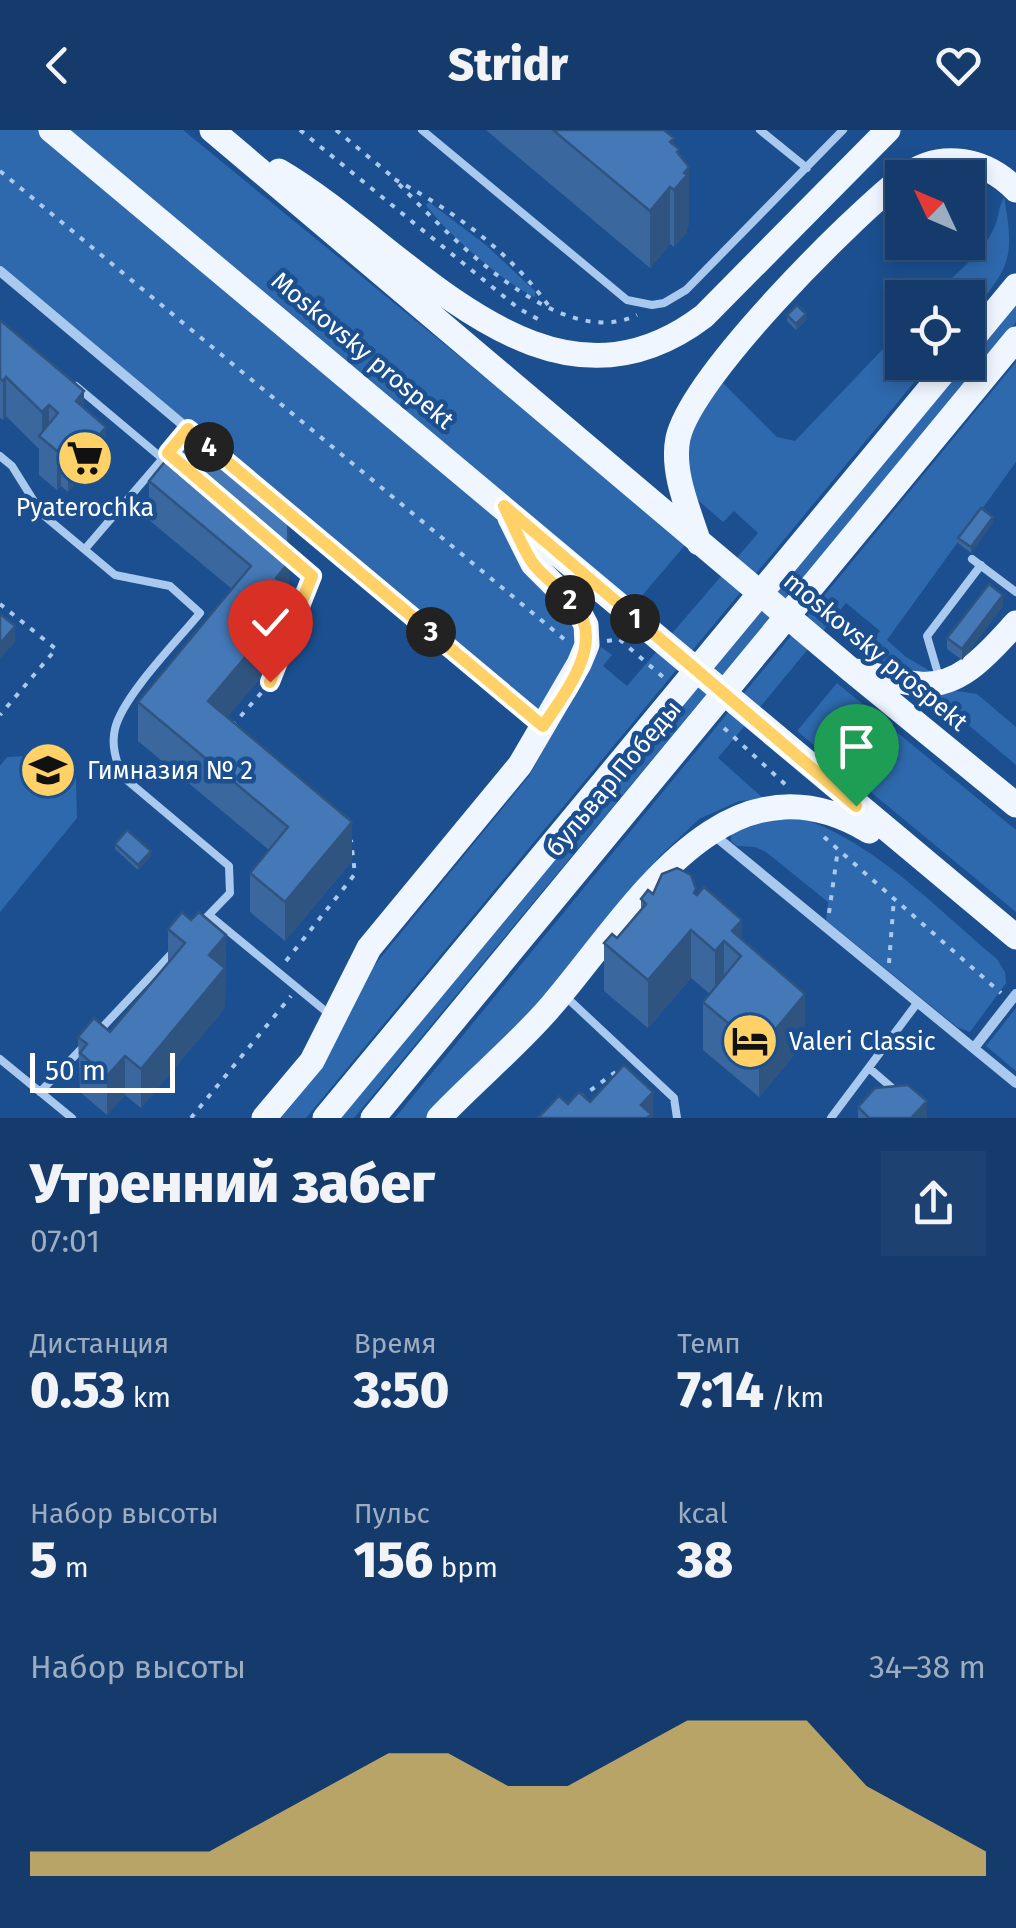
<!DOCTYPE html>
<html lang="ru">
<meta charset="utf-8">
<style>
:root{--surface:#143b6b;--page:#1d4271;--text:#f1f3f6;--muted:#9dadc1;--line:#33557e;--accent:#ffd166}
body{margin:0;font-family:"Fira Sans",sans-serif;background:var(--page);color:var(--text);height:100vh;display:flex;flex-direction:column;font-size:38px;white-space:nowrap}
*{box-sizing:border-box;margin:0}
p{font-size:32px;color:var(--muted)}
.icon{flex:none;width:55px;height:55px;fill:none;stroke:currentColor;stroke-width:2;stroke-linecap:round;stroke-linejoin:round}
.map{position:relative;height:988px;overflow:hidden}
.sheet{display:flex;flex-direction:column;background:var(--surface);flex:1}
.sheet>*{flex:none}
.needle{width:65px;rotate:314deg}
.tools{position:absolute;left:885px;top:30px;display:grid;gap:20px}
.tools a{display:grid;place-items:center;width:100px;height:100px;border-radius:0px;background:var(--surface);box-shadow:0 5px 15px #0003,0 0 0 2px var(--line);font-size:50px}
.scale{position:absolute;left:30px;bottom:25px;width:145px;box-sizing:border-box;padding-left:10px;border:5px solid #fff;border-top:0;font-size:28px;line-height:35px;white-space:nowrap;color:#fff;-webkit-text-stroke:8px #1b4f8f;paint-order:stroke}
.pin{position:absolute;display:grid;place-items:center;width:85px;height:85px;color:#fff;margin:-102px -42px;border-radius:50% 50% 50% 0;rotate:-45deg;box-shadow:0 0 10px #0007}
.pin .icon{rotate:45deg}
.km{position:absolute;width:50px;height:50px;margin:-25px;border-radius:50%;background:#222;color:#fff;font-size:28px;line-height:50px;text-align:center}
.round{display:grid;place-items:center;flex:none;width:105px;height:105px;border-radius:0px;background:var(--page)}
.headline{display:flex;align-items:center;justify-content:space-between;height:170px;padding:0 30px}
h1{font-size:55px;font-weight:800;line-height:75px}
.stats{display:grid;grid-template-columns:repeat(3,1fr);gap:15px;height:170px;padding:10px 30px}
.stats div{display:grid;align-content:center}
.stats b{font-size:50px;font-weight:800}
.stats small{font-size:28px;font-weight:400}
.stats p{font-size:28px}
.chart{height:280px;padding:20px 30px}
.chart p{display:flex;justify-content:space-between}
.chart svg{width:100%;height:180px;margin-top:10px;fill:var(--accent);opacity:.7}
header{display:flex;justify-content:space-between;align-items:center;height:130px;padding:0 30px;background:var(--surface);font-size:45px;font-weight:800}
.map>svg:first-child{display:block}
.green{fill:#2e69ad}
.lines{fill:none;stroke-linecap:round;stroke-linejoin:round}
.path{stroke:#a9c9ee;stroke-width:4;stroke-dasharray:5 8;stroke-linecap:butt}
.lane{stroke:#a9c9ee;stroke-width:8}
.street{stroke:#a9c9ee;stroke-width:10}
.primary{stroke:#f0f6ff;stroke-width:25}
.wall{fill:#3a679d}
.shaded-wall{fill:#305480}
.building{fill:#4478b7;stroke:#305480;stroke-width:2.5}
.route-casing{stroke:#fff;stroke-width:20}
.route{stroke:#ffd166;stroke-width:12}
.labels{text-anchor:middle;stroke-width:9;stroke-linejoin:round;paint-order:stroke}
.street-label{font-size:25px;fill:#fff;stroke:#1b4f8f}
.poi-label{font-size:25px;fill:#fff;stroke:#1b4f8f;text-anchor:start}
</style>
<header><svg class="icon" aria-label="back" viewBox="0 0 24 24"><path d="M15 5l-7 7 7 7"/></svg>Stridr<svg class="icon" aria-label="heart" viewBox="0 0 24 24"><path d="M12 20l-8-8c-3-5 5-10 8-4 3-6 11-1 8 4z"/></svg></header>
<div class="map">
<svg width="1016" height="988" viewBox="0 0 1016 988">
<rect width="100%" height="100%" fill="#1b4f8f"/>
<path class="green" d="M 0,0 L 38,0 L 81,24 L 504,376 L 586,495 L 543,597 L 0,141 Z
M 68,0 L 183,0 L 687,413 L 634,475 Z
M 1004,67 C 1016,132 1008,139 968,187 L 968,168 L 932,167 C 950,149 985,121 994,98 C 999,88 998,78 1004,67 Z
M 429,72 L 487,116 L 535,161 L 535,167 C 506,155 445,102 426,75 Z
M 1016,173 L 1016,192 L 354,988 L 339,988 Z
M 902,199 L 902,232 L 930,233 L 306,988 L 281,988 L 322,938 L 369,842 L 529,646 L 601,517 L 612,525 L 603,536 L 627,556 L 758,403 L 734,381 L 723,392 L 692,365 C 684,308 689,297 721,251 L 777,307 L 795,311 Z
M 1016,232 L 1016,332 L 887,510 L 906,527 L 930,541 L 903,543 L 865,520 L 880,501 L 846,473 L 718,628 L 764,669 L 739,671 L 699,689 L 659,727 L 522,893 L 426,988 L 395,988 Z
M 837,553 L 1016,700 L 1016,782 L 797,601 Z
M 943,559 L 977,564 L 1016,597 L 1016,635 L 934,566 L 935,562 Z
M 44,625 L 76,649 L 77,688 L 0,782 L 0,636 L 7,627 Z
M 793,686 C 869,706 937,779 997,829 L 1005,842 L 1006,853 L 970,902 L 957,897 L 826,790 L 828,772 L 766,722 L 755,717 L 737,716 L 731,711 L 731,704 L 768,690 Z
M 1016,878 L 1016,941 L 986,916 Z"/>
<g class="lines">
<path class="path" d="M 300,0 L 518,178 L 543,192
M 336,0 L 394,48
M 0,41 L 564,509
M 548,175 C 510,122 451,79 394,49 C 444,100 558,224 637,185
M 0,474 L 56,519 L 0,585
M 607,511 L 619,509 L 663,547
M 232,596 L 270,553 L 311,445 L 286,424
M 724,598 L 787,656
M 824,707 L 1001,863
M 829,783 L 838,719
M 286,831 L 355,744 L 351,710
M 889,833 L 894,768
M 580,968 L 621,938
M 191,988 L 291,866"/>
<path class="lane" d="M 422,0 L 627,170 L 652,175 L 664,173 L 686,160 L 843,0
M 760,0 L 807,38
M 76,256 L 163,329
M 0,326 L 12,336 L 42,384 L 115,445 L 170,456 L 200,483 C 178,510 122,567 115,599 C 111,615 116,630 122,646 L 229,736 L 230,763 L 201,793
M 85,419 L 188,299
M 972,429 L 1016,462
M 939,547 L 927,506 L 981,435
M 209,785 L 329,884
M 564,865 L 674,968 L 677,988
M 98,902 L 174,821
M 0,929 L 72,988
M 869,938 L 898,963
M 40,962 L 85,915
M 831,988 L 918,872"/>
<path class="street" d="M 0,141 L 543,597
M 714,705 L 1016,953
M 974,918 L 1016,864"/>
<path class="primary" d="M 51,0 L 1016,807
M 212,0 L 851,540 L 1016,675
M 279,41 C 406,115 544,308 704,186 L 888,0
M 903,48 C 940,19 986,29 1016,60
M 968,214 L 1016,156
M 699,413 C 689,381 671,342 678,308 C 692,246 849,90 902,48
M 856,541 C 877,545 898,552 919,554 C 961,558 990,521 1016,493
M 264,988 L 312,931 L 369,818 L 520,635 L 579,534 L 587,515 L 586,495 L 577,478 L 533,434 L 510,388
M 325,988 L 952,232
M 373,988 L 1016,209
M 439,988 C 476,949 517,916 552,875 C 632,782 725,614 869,701"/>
</g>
<path class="wall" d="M 486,0 L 664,0 L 679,25 L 689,94 L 687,97 L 687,102 L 674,117 L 670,114 L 650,138 Z
M 787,185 L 806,190 L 796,200 L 787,191 Z
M 0,190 L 84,278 L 106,336 L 94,350 L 90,346 L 82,356 L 77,352 L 68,362 L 61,356 L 57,360 L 39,345 L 39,319 L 6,286 L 3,290 L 0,288 Z
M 185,307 L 289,472 L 285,476 L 285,495 L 264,521 L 264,544 L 227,587 L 352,731 L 285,811 L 250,782 L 250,743 L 269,720 L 138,611 L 138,572 L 232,459 L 149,390 L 149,351 Z
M 993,392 L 971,423 L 958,413 L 958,408 Z
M 1003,476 L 962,530 L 947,519 L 947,508 Z
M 115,714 L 151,726 L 138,740 L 115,719 Z
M 653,764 L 696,765 L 742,810 L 805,912 L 759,967 L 703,920 L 703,872 L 710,864 L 691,848 L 648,898 L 604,861 L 604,813 L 617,808 L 641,780 L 641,769 Z
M 191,790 L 226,805 L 225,878 L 141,978 L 125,965 L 107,985 L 80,962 L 78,907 L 110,902 L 168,833 L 168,799 Z
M 858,977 L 927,988 L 858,988 Z"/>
<path class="shaded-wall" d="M 674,8 L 674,60 L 670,57 L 670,114 L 650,138 L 650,81 L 670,12 Z
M 679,19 L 679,54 L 684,43 L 689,37 L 689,94 L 687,97 L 687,102 L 674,117 L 674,60 L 677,22 Z
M 806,184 L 806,190 L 796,200 L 796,194 Z
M 6,247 L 6,286 L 3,290 L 3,251 Z
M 84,261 L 84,301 L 76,271 Z
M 49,275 L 49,314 L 42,308 L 42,282 Z
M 106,297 L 106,336 L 94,350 L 94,311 Z
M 90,307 L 90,346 L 82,356 L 82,316 Z
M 77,312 L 77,352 L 68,362 L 68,323 Z
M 61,317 L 61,356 L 57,360 L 57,321 Z
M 993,387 L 993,392 L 971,423 L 971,417 Z
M 289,432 L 289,472 L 285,476 L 285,495 L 264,521 L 264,544 L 208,610 L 208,571 L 276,448 Z
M 1003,465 L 1003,476 L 962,530 L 962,519 Z
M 15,496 L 15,512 L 0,529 L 0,514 Z
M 352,692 L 352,731 L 285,811 L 285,772 Z
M 151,721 L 151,726 L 138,740 L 138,735 Z
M 742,790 L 742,838 L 741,826 L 732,801 Z
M 691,800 L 691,848 L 648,898 L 648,850 Z
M 226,805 L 225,878 L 141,978 L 141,939 L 209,825 Z
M 724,811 L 724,859 L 715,869 L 715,821 Z
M 805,864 L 805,912 L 759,967 L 759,919 Z
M 125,926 L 125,965 L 107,985 L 107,946 Z
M 653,962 L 653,988 L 641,988 L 641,975 Z
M 927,971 L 927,988 L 913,988 L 913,986 Z"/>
<path class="building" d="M 553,0 L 664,0 L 674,8 L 670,12 L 679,19 L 677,22 L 689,37 L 684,43 L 687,45 L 674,60 L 670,57 L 650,81 Z
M 797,175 L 806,184 L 796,194 L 787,185 Z
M 0,190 L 84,261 L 76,271 L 106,297 L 94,311 L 90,307 L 82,316 L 77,312 L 68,323 L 61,317 L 57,321 L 39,306 L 58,283 L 49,275 L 42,282 L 6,247 L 3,251 L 0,248 Z
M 185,307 L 288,392 L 289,432 L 276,448 L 285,456 L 252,495 L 264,505 L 208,571 L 352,692 L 285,772 L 250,743 L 288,697 L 138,572 L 251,436 L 149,351 Z
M 981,378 L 993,387 L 971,417 L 958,408 Z
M 989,454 L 1003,465 L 962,519 L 947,508 Z
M 0,484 L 15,496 L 0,514 Z
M 127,700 L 151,721 L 138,735 L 115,714 Z
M 677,738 L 691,745 L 696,759 L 694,763 L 697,765 L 704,757 L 742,790 L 732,801 L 805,864 L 759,919 L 703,872 L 741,826 L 724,811 L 715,821 L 691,800 L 648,850 L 604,813 L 612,804 L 617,808 L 646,774 L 641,769 L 648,760 L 653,764 L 662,744 Z
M 182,782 L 191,790 L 199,782 L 226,805 L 209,825 L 225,838 L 141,939 L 125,926 L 107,946 L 80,923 L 87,914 L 78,907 L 94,888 L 110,902 L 185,813 L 168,799 Z
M 624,935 L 653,962 L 641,975 L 651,984 L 647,988 L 538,988 L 559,966 L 568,974 L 579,962 L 590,972 Z
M 908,955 L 927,971 L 913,986 L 915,988 L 869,988 L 858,977 L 875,958 Z"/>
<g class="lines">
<g class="route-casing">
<path id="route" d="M 270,552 L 312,446 L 168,323 L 188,299 L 543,596 C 564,564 605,515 576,477 C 564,460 544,449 532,432 C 521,415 513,394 504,376 L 856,676"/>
</g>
<use href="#route" class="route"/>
</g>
<defs>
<g id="supermarket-disc" transform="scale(2.875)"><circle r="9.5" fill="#ffd166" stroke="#1b4f8f"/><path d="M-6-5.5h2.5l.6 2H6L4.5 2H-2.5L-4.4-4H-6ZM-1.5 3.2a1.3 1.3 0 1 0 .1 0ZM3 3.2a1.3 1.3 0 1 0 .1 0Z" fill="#111"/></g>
<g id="school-disc" transform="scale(2.875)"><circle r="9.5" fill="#ffd166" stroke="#1b4f8f"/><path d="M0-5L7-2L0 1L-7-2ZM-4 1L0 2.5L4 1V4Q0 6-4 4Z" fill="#111"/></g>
<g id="hotel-disc" transform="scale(2.875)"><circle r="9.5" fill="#ffd166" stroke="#1b4f8f"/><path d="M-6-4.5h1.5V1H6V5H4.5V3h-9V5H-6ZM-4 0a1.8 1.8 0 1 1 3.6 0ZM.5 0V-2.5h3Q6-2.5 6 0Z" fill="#111"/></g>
</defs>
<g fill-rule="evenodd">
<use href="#supermarket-disc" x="85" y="328"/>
<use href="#school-disc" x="48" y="640"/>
<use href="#hotel-disc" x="750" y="911"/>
</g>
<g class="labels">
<g class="street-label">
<text transform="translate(363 220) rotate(40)" y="9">Moskovsky prospekt</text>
<text transform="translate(876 521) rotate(40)" y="9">moskovsky prospekt</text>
<text transform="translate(613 648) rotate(-50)" y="9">бульвар Победы</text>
</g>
<g class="poi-label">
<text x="85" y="386" text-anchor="middle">Pyaterochka</text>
<text x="87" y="649">Гимназия № 2</text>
<text x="789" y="920">Valeri Classic</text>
</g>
</g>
</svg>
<div class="tools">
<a><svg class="needle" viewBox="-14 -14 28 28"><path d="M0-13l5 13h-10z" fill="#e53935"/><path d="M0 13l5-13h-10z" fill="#9dadc1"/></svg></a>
<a><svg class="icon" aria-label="locate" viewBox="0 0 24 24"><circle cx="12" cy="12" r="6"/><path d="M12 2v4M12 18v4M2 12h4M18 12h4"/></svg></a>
</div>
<div class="scale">50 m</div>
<div class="pin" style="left:856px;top:676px;background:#1e9e55"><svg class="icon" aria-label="arrive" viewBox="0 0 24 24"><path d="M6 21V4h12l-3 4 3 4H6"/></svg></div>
<div class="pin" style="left:270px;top:552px;background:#d93025"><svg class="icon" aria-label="check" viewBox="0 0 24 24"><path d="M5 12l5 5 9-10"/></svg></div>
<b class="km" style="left:635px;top:489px">1</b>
<b class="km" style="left:570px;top:470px">2</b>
<b class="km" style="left:431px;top:502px">3</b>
<b class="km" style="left:209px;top:317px">4</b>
</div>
<section class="sheet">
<div class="headline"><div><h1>Утренний забег</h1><p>07:01</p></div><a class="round"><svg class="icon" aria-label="share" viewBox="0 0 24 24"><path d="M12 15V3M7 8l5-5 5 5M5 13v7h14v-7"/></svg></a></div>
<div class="stats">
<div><p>Дистанция</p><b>0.53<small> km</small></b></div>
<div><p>Время</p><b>3:50</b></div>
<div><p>Темп</p><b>7:14<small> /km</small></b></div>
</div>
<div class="stats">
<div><p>Набор высоты</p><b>5<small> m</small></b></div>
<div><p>Пульс</p><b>156<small> bpm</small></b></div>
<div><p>kcal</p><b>38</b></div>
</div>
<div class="chart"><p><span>Набор высоты</span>34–38 m</p>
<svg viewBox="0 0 160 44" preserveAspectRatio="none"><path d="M0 44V38L10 38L20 38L30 38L40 30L50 22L60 14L70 14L80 22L90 22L100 14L110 6L120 6L130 6L140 22L150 30L160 38V44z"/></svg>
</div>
</section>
